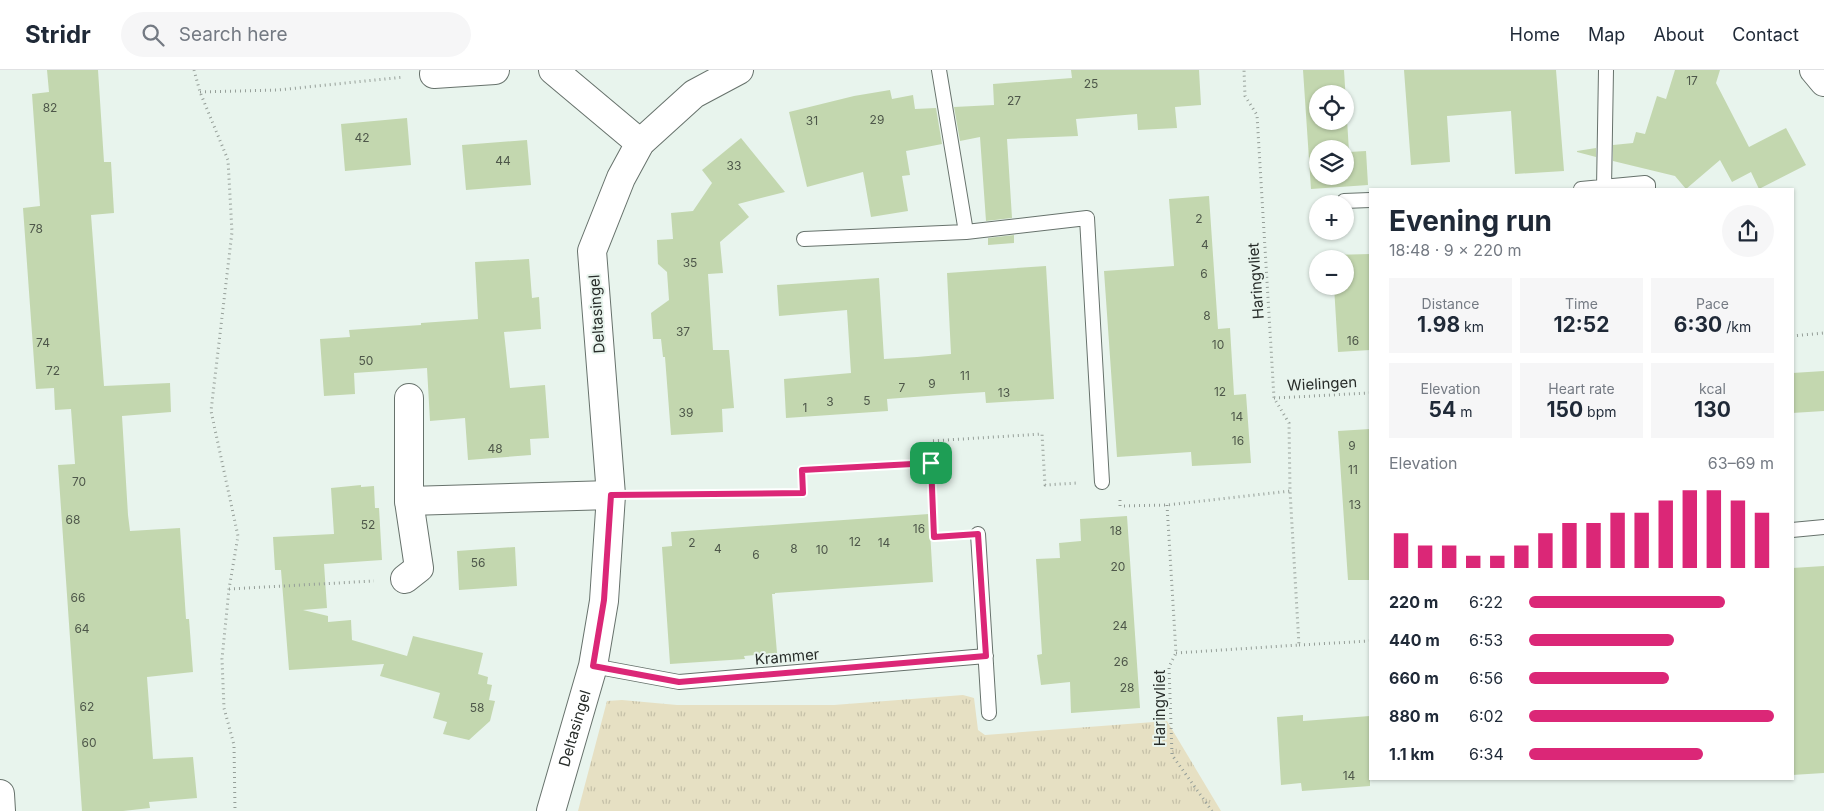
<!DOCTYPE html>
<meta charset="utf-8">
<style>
:root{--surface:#fff;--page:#f6f6f7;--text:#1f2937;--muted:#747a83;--line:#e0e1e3;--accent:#db2777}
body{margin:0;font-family:Inter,sans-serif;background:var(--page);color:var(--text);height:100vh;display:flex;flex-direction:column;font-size:19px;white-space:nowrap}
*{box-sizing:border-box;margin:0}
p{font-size:16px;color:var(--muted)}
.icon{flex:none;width:28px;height:28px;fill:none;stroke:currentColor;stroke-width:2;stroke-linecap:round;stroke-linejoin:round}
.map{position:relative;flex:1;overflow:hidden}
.side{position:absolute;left:1369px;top:118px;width:425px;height:592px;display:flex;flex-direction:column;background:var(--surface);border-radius:0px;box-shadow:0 1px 4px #0004}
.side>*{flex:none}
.controls{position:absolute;left:1309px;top:15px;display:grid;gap:10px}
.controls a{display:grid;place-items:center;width:45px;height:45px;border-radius:50%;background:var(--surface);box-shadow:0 1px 4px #0004;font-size:25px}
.pin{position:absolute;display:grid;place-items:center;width:42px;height:42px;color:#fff;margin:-21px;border-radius:10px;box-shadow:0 2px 8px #0006}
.round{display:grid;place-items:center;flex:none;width:52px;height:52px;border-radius:26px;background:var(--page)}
.headline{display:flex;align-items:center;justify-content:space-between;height:85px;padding:0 20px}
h1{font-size:28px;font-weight:700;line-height:38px}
.figures{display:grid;grid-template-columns:repeat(3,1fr);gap:8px;height:85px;padding:5px 20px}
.figures div{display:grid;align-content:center;border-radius:0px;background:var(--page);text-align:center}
.figures b{font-size:21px;font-weight:700}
.figures small{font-size:14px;font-weight:400}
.figures p{font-size:14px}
.chart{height:140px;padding:10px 20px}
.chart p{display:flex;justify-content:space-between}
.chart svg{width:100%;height:90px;margin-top:5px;stroke:var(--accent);stroke-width:6}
ul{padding:0 20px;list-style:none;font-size:16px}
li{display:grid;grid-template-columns:80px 60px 1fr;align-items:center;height:38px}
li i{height:12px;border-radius:6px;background:var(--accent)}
header{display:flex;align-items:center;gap:30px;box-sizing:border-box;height:70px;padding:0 25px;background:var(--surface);border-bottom:1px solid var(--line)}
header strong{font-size:24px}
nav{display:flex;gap:28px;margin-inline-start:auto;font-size:18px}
.search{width:350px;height:45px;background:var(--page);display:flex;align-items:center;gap:12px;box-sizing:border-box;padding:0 18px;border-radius:28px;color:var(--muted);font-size:19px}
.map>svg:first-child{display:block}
.grass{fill:url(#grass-tufts)}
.building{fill:#c3d7af;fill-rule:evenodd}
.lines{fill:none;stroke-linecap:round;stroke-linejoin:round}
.service-casing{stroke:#67726c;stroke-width:16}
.minor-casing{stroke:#67726c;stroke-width:30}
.path{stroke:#959e98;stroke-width:3;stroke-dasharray:1 4;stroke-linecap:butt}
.service{stroke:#fff;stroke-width:14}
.minor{stroke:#fff;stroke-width:28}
.route-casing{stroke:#fff;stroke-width:10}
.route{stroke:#db2777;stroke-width:6}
.labels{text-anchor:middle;stroke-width:4;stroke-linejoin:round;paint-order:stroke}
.number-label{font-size:12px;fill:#4e574a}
.street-label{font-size:15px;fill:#272c29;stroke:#e8f4ed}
</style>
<header>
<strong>Stridr</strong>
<div class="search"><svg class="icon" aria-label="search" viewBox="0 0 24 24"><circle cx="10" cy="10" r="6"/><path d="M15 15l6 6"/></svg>Search here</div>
<nav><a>Home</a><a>Map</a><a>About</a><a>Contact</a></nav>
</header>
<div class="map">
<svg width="1824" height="741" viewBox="0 0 1824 741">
<defs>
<pattern id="grass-tufts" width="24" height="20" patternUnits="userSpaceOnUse" patternTransform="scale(1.25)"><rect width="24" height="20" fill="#e6e0c3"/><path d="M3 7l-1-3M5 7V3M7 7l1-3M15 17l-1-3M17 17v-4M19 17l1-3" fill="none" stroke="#c5c0a8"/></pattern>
</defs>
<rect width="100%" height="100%" fill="#e8f4ed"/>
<path class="grass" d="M 963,625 L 974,628 L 978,660 L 985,665 L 1167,651 L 1221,741 L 578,741 L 607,631 L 622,630 L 677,635 L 834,635 Z"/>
<path class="building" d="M 47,0 L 98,0 L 104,92 L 111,92 L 114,143 L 91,145 L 104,316 L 170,313 L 171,342 L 122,346 L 128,445 L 130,461 L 180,458 L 186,549 L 189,549 L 193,602 L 147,607 L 153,689 L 193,687 L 197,728 L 149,732 L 150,738 L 123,741 L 82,741 L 58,395 L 75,394 L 71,339 L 55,340 L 54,318 L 36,319 L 23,138 L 40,136 L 32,24 L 49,22 Z
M 1071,0 L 1199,0 L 1201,35 L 1175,37 L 1177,58 L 1138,60 L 1137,44 L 1076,49 L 1078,66 L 1007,69 L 1012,148 L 986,151 L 980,67 L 960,71 L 954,37 L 994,35 L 993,14 L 1072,8 Z
M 1303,0 L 1344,0 L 1349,82 L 1366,81 L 1368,115 L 1311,119 ZM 1318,24 L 1345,24 L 1345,51 L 1318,51 ZM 1318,79 L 1345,79 L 1345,106 L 1318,106 Z
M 1404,0 L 1556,0 L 1564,101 L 1515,104 L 1511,41 L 1447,46 L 1450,92 L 1411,95 Z
M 1675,0 L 1720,0 L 1716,13 L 1749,77 L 1786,58 L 1806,95 L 1759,119 L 1751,102 L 1732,112 L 1720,90 L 1686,119 L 1675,106 L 1613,91 L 1613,75 L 1633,73 L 1636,62 L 1645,64 L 1657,26 L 1666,29 Z
M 890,20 L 892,29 L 913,25 L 915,39 L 936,38 L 942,74 L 906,81 L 910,105 L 902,106 L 908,141 L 871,147 L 863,102 L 807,117 L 789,42 L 854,26 Z
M 407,48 L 411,95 L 345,101 L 341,54 Z
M 741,68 L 785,122 L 738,134 L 749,147 L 720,172 L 723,203 L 708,204 L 713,280 L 729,280 L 734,338 L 722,339 L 723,362 L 671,365 L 665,287 L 663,287 L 661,269 L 653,269 L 651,243 L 669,230 L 667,202 L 658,194 L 657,170 L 673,169 L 671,143 L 693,141 L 712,113 L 702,100 Z
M 527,70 L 531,115 L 466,120 L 462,75 Z
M 1596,78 L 1596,87 L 1577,82 L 1577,81 Z
M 1209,126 L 1218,259 L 1230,258 L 1234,325 L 1246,324 L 1251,393 L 1192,396 L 1191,382 L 1117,387 L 1104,201 L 1174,196 L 1169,129 Z
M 1014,165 L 1014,173 L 988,175 L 988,168 Z
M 1370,184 L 1370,280 L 1338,282 L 1334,216 L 1345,216 L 1345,189 L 1332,189 L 1332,185 Z
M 529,189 L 532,228 L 539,227 L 541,259 L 504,262 L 510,318 L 545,315 L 549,368 L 530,369 L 531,385 L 468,390 L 465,348 L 430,351 L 427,298 L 354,303 L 355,324 L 324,326 L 320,269 L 350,267 L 349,260 L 421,255 L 421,253 L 478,249 L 475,192 Z
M 1046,196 L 1054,329 L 986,333 L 985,322 L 954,324 L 887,329 L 888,341 L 786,348 L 784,309 L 851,303 L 847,240 L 779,246 L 777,215 L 879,208 L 884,289 L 917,287 L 951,284 L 947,203 Z
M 1824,301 L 1824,341 L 1792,343 L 1792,303 Z
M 1370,359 L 1370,510 L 1348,510 L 1338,361 Z
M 361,415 L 361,417 L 374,416 L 375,438 L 379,438 L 382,490 L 324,494 L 327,538 L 303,540 L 328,546 L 328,552 L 351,550 L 352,570 L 407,586 L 413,566 L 483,583 L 478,604 L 488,607 L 487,614 L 492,615 L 489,630 L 495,631 L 490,651 L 469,670 L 443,664 L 447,652 L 433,648 L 440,623 L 380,606 L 384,594 L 289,600 L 281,500 L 275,500 L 273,467 L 334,464 L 331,418 Z
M 929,444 L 933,512 L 775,523 L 775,524 L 772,524 L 777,583 L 744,586 L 745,589 L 670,594 L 662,477 L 672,476 L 671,462 Z
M 1127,446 L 1140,638 L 1071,643 L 1070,612 L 1041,615 L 1037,585 L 1042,584 L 1036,489 L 1060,488 L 1059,473 L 1081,471 L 1080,449 Z
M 515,477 L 517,516 L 459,520 L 457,481 Z
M 1824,496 L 1824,703 L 1792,705 L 1792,498 Z
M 1303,645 L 1303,651 L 1370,646 L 1370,716 L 1302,721 L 1301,713 L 1281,715 L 1277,647 Z"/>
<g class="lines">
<g class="service-casing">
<path id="service" d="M 939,0 L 966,162
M 1604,118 L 1606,0
M 1581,119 L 1645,113 L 1648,115 L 1648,119
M 1344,131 L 1370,130
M 804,169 L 966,162 L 1087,148 L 1102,412
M 1792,460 L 1824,457
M 978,464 L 989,643
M 593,596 L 679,612 L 986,586"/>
</g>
<g class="minor-casing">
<g id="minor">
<path d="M 553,0 L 640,73"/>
<path d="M 1814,0 L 1824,12"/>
<path d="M 434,4 L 495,0"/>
<path d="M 409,431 L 611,425"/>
<path d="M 405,509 L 419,498 L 409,431 L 409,328"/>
<path d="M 0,724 L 1,741"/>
<path id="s1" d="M 551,741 L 593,596 L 604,531 L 611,425 L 592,181 L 621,108 L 640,73 L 694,24 L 739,0"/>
</g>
</g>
<path class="path" d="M 194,0 L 200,22 L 228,90 L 232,162 L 211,341 L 238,466 L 229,519 L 222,589 L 224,638 L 234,675 L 235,741
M 200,22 L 278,20 L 404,7
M 1792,266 L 1824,263
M 1274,328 L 1370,323
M 931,393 L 930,371 L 1042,364 L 1045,415 L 1077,413
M 642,425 L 803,423 L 802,399 L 931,393 L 934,467 L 952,466
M 1120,430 L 1120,436 L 1167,435 L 1290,421
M 1167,435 L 1176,583 L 1169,597 L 1172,685 L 1212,741
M 229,519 L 374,511
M 1299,575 L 1370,571
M 1176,583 L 1299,575 L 1290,421 L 1289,353 L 1274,328 L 1257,45 L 1245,26 L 1244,0"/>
<use href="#service" class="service"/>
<use href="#minor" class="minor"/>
</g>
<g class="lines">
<g class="route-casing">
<path id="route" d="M 931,393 L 934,467 L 978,464 L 986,586 L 679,612 L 593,596 L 604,530 L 611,425 L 803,423 L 802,400 Z"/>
</g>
<use href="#route" class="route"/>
</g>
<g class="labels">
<g class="number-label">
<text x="1692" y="15">17</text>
<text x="1091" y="18">25</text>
<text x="1014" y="35">27</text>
<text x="50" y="42">82</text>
<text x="877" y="54">29</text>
<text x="812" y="55">31</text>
<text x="362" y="72">42</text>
<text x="503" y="95">44</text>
<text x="734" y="100">33</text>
<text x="1199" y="153">2</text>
<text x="36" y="163">78</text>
<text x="1205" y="179">4</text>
<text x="690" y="197">35</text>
<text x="1204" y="208">6</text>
<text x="1207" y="250">8</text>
<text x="683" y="266">37</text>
<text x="1353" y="275">16</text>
<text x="43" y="277">74</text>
<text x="1218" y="279">10</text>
<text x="366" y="295">50</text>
<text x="53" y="305">72</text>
<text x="965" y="310">11</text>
<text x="932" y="318">9</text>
<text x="902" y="322">7</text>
<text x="1220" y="326">12</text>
<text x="1004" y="327">13</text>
<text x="867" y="335">5</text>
<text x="830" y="336">3</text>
<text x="805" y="342">1</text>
<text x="686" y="347">39</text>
<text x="1237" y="351">14</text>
<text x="1238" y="375">16</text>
<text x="1352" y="380">9</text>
<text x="495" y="383">48</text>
<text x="1353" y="404">11</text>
<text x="79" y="416">70</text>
<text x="1355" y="439">13</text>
<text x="73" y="454">68</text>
<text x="368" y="459">52</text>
<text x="919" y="463">16</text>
<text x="1116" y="465">18</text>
<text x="855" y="476">12</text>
<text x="692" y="477">2</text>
<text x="884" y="477">14</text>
<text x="718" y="483">4</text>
<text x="794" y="483">8</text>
<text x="822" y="484">10</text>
<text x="756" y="489">6</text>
<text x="478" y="497">56</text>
<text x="1118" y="501">20</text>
<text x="78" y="532">66</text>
<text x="1120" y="560">24</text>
<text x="82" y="563">64</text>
<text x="1121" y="596">26</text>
<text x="1127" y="622">28</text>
<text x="87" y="641">62</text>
<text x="477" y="642">58</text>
<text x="89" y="677">60</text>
<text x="1349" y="710">14</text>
</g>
<g class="street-label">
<text transform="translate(1256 211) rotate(-94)" y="5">Haringvliet</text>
<text transform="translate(597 244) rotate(-94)" y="5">Deltasingel</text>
<text transform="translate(1322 314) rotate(-3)" y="5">Wielingen</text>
<text transform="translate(787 587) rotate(-5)" y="5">Krammer</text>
<text transform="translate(1160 638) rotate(-90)" y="5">Haringvliet</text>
<text dy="5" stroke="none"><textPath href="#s1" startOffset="86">Deltasingel</textPath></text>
</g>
</g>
</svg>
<div class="controls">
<a><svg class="icon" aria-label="locate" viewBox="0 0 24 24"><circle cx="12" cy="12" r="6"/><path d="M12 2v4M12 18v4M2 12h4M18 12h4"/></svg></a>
<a><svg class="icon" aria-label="layers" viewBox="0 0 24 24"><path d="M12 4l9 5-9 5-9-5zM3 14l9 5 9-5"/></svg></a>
<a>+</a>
<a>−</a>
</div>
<div class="pin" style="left:931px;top:393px;background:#1e9e55"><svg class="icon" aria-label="arrive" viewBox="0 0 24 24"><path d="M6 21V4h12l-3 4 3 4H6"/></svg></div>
<section class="side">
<div class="headline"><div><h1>Evening run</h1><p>18:48 · 9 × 220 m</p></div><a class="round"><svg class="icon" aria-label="share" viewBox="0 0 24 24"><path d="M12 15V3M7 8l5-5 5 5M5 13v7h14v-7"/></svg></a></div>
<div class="figures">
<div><p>Distance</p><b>1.98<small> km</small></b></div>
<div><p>Time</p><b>12:52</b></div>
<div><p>Pace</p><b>6:30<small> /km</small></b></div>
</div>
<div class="figures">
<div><p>Elevation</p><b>54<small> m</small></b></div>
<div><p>Heart rate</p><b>150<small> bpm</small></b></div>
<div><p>kcal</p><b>130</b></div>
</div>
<div class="chart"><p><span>Elevation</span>63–69 m</p>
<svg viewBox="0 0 160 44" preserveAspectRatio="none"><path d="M5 44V27M15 44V33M25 44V33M35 44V38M45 44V38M55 44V33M65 44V27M75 44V22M85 44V22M95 44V17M105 44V17M115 44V11M125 44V6M135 44V6M145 44V11M155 44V17"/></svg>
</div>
<ul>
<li><b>220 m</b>6:22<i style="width:80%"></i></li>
<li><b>440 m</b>6:53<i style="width:59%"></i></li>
<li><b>660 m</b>6:56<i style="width:57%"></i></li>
<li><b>880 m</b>6:02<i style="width:100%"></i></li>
<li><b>1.1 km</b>6:34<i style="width:71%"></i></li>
</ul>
</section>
</div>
